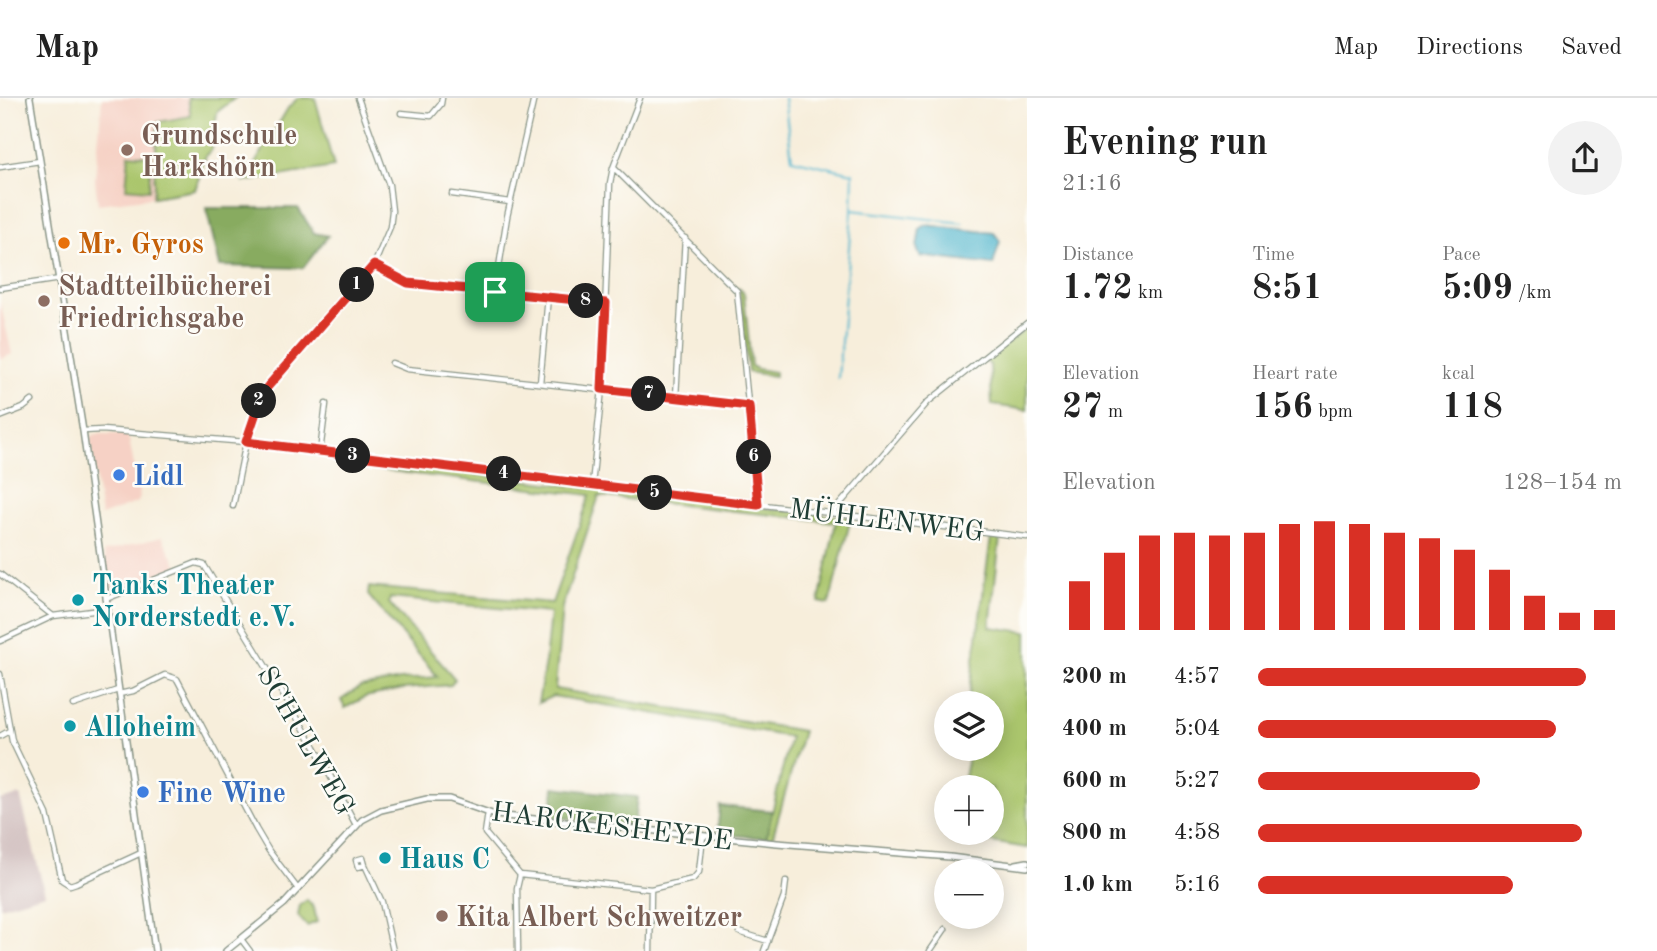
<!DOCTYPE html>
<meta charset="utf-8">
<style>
:root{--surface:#fff;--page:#f2f2f2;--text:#222;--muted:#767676;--line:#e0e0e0;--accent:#d93025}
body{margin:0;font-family:"Old Standard TT",serif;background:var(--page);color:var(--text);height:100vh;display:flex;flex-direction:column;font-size:26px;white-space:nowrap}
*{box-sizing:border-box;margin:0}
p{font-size:23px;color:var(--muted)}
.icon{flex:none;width:38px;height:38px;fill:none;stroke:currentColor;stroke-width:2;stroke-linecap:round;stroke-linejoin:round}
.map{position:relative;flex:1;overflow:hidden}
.panel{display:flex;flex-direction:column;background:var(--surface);width:630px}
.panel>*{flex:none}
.buttons{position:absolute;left:934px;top:593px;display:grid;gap:14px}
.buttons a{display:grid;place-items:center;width:70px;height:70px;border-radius:50%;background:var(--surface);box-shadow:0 4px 18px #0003;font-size:35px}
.pin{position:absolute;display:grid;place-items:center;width:60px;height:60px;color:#fff;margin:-30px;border-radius:14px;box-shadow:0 4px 10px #0006}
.km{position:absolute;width:35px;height:35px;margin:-18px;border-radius:50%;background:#222;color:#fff;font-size:19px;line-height:35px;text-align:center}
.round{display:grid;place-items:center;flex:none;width:74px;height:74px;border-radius:37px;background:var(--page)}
.head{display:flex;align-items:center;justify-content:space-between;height:119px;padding:0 35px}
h1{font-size:38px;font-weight:700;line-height:52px}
.figures{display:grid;grid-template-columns:repeat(3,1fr);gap:10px;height:119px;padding:7px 35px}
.figures div{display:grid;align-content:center}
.figures b{font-size:35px;font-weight:700}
.figures small{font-size:19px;font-weight:400}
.figures p{font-size:19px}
.chart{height:196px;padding:14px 35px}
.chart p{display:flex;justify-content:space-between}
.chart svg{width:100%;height:126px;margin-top:7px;stroke:var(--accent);stroke-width:6}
ul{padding:0 35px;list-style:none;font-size:23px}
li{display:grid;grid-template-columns:112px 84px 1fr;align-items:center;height:52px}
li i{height:18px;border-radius:9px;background:var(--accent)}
header{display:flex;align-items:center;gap:42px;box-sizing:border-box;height:98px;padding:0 35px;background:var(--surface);border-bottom:2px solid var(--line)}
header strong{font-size:33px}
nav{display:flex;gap:38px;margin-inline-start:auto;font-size:24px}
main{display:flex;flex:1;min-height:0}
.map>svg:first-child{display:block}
.built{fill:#f6d1c5}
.industrial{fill:#d1bfbf}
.green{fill:#abc66d;stroke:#658250;stroke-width:2}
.forest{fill:#88ab60;stroke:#54744a;stroke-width:2}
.water{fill:#4fb5cd;stroke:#377980;stroke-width:2}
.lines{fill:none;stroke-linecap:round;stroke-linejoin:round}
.stream{stroke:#4fb5cd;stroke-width:2}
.street-casing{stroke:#8b9688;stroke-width:7}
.secondary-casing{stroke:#8b9688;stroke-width:8}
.street{stroke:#fff;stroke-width:4.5}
.secondary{stroke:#fff;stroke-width:5}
.route-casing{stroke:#fff;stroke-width:14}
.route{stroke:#d93025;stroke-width:9}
.education-dot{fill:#8d6e63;stroke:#fdfcf7;stroke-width:2.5}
.food-dot{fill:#e8710a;stroke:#fdfcf7;stroke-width:2.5}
.shop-dot{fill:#3f7fe0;stroke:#fdfcf7;stroke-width:2.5}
.culture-dot{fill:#0f9aa8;stroke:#fdfcf7;stroke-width:2.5}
.labels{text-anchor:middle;stroke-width:5;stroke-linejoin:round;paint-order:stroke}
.education-label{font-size:28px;font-weight:bold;fill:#785e54;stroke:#fdfcf7;text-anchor:start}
.food-label{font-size:28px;font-weight:bold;fill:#c56008;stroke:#fdfcf7;text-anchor:start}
.shop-label{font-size:28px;font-weight:bold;fill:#366cbe;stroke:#fdfcf7;text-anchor:start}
.street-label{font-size:28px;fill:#1f3d34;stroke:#fdfcf7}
.culture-label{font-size:28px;font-weight:bold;fill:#0d838f;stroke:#fdfcf7;text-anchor:start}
</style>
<header>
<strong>Map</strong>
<nav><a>Map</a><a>Directions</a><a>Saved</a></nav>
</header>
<main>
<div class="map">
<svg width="1027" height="853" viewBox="0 0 1027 853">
<rect width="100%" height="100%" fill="#fdfcf7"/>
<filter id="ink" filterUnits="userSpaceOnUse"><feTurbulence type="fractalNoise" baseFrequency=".0143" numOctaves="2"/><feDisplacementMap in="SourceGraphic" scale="14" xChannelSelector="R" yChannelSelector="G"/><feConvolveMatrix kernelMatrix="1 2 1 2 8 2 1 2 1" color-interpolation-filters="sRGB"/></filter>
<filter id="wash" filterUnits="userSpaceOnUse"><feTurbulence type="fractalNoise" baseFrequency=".00686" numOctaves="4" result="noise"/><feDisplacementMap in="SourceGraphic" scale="28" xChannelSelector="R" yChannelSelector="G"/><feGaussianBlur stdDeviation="1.57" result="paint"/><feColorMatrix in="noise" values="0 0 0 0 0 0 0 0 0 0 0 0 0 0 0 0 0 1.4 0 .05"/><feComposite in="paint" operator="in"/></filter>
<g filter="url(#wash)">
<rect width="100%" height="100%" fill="#f7eedb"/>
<path class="built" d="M 102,0 L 188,0 L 191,18 L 158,24 L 153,99 L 98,106 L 95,81 Z
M 0,204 L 12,256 L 0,261 Z
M 97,336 L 128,336 L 140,399 L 138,404 L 101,418 L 90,339 Z
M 162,439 L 179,470 L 110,492 L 104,454 Z"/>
<path class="industrial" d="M 20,697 L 45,796 L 0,809 L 0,702 Z"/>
<path class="green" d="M 188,0 L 235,0 L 217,14 L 212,51 L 206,57 L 195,92 L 153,99 L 158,24 L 191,18 Z
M 298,0 L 315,0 L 334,69 L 244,84 L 288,10 Z
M 129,56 L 151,58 L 149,92 L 126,90 Z
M 739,190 L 744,195 L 751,268 L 757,271 L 775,274 L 775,278 L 748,274 Z
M 1027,230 L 1027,312 L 992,307 L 990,267 L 985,262 Z
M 358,363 L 851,420 L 829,506 L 819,504 L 836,424 L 599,398 L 562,509 L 555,591 L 803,633 L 772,741 L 766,740 L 790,639 L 553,598 L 538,605 L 545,564 L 550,515 L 390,500 L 389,505 L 455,581 L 451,587 L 403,591 L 365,599 L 345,610 L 341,602 L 360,589 L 401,582 L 438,579 L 368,497 L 369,489 L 552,505 L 590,397 L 357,369 Z
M 991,439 L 1000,440 L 990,529 L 1027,534 L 1027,750 L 956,738 L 957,735 L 992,735 L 992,690 L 962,689 L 968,659 L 961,657 L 962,651 L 992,651 L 992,606 L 968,605 Z
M 307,802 L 314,810 L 317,824 L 307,828 L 298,818 L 300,807 Z"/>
<path class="forest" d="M 206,110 L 298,110 L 314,135 L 328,138 L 303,170 L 220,168 Z
M 554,689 L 637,699 L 634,727 L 552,719 Z
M 720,708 L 772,713 L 766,740 L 717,736 Z"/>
<path class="water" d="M 926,127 L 994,135 L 1000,143 L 993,167 L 920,158 L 917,150 L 920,131 Z"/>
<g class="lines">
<path class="stream" d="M 784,0 L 792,61 L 853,75 L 852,112 L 963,125
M 838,280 L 852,113"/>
</g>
</g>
<g filter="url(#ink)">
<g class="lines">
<g class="street-casing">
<path id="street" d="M 401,15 L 431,18 L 441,6 L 442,0
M 0,69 L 40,63
M 614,70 L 737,193 L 758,407
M 452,96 L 510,104
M 374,167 L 408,185 L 606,205
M 0,190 L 60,181
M 495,194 L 507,119 L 534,0
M 392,265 L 407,271 L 749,308
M 540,285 L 548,199
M 676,299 L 685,140
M 0,319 L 23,310 L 32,303
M 83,333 L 102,332 L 246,344 L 1027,439
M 320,354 L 326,306
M 592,387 L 602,291 L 610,85 L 613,70 L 640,0
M 233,408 L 246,344 L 263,294 L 374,167 L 390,129 L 392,113 L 389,87 L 358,0
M 833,414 L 928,304 L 1027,225
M 0,476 L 53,518
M 106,501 L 196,465 L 204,467 L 315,649 L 356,727
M 0,543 L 53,518 L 108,511
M 0,576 L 12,643 L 47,716 L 62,782 L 70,787 L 76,785 L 141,755
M 119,596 L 133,593 L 165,577 L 177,581 L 256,731 L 269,753 L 298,791
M 73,607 L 118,592
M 0,638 L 9,633
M 488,715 L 485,735 L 520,777 L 651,791 L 693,781 L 699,774 L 703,738
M 363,760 L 365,767 L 358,769 L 356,762 Z
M 365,767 L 382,804 L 393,853
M 739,834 L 768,843
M 241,841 L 250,853
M 518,853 L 517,790 L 520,777
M 650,853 L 651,791
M 764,853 L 784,799 L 786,783
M 930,853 L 945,831"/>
</g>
<g class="secondary-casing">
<path id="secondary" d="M 30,0 L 83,333 L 155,853
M 1016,766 L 1027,764
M 226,853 L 284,806 L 362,722 L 381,712 L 427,701 L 449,701 L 495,717 L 777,745 L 950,759 L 1027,769"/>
</g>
<use href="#street" class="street"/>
<use href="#secondary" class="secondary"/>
</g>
</g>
<g class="lines" filter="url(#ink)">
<g class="route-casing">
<path id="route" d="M 374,167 L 408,185 L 606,205 L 602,291 L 749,308 L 758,407 L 246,344 L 263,294 Z"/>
</g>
<use href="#route" class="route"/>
</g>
<g class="education-dot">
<circle cx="127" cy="52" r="7"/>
<circle cx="44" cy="203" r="7"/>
<circle cx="442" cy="818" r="7"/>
</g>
<circle class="food-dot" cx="64" cy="145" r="7"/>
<g class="shop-dot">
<circle cx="119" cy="377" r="7"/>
<circle cx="143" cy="694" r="7"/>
</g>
<g class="culture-dot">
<circle cx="78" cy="502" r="7"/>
<circle cx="70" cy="628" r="7"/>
<circle cx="385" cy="760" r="7"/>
</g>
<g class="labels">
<g class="education-label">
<text x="141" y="46">Grundschule<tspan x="141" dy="32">Harkshörn</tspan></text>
<text x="58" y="197">Stadtteilbücherei<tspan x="58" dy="32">Friedrichsgabe</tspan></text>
<text x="456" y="828">Kita Albert Schweitzer</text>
</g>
<g class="food-label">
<text x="78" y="155">Mr. Gyros</text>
</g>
<g class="shop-label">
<text x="133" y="387">Lidl</text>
<text x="157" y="704">Fine Wine</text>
</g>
<g class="street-label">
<text transform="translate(887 421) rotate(7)" y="10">MÜHLENWEG</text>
<text transform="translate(307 642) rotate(60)" y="10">SCHULWEG</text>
<text transform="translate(612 727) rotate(7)" y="10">HARCKESHEYDE</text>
</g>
<g class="culture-label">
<text x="92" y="496">Tanks Theater<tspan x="92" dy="32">Norderstedt e.V.</tspan></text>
<text x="84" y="638">Alloheim</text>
<text x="399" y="770">Haus C</text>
</g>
</g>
</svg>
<div class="buttons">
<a><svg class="icon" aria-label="layers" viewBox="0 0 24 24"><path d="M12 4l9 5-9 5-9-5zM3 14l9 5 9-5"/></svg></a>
<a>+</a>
<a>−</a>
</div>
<div class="pin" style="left:495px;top:194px;background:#1e9e55"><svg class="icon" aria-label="arrive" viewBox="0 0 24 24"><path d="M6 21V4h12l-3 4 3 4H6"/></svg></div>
<b class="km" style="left:357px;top:187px">1</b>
<b class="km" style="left:259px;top:303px">2</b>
<b class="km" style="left:353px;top:358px">3</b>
<b class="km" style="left:504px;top:376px">4</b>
<b class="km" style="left:655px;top:395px">5</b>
<b class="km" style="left:754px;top:359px">6</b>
<b class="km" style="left:649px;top:296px">7</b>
<b class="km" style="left:586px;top:203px">8</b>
</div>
<section class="panel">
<div class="head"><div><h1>Evening run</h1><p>21:16</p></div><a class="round"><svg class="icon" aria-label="share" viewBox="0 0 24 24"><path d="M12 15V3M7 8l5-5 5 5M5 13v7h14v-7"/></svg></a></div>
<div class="figures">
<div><p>Distance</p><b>1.72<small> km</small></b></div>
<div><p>Time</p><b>8:51</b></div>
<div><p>Pace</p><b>5:09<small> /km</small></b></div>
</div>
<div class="figures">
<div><p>Elevation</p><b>27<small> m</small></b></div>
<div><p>Heart rate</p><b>156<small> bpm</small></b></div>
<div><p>kcal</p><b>118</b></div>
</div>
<div class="chart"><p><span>Elevation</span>128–154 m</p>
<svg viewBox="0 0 160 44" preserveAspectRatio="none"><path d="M5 44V27M15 44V17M25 44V11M35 44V10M45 44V11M55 44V10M65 44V7M75 44V6M85 44V7M95 44V10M105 44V12M115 44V16M125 44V23M135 44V32M145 44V38M155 44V37"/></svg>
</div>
<ul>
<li><b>200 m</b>4:57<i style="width:90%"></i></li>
<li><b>400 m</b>5:04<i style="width:82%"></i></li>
<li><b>600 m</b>5:27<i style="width:61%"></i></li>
<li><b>800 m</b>4:58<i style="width:89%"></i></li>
<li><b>1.0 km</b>5:16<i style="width:70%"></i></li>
</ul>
</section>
</main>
